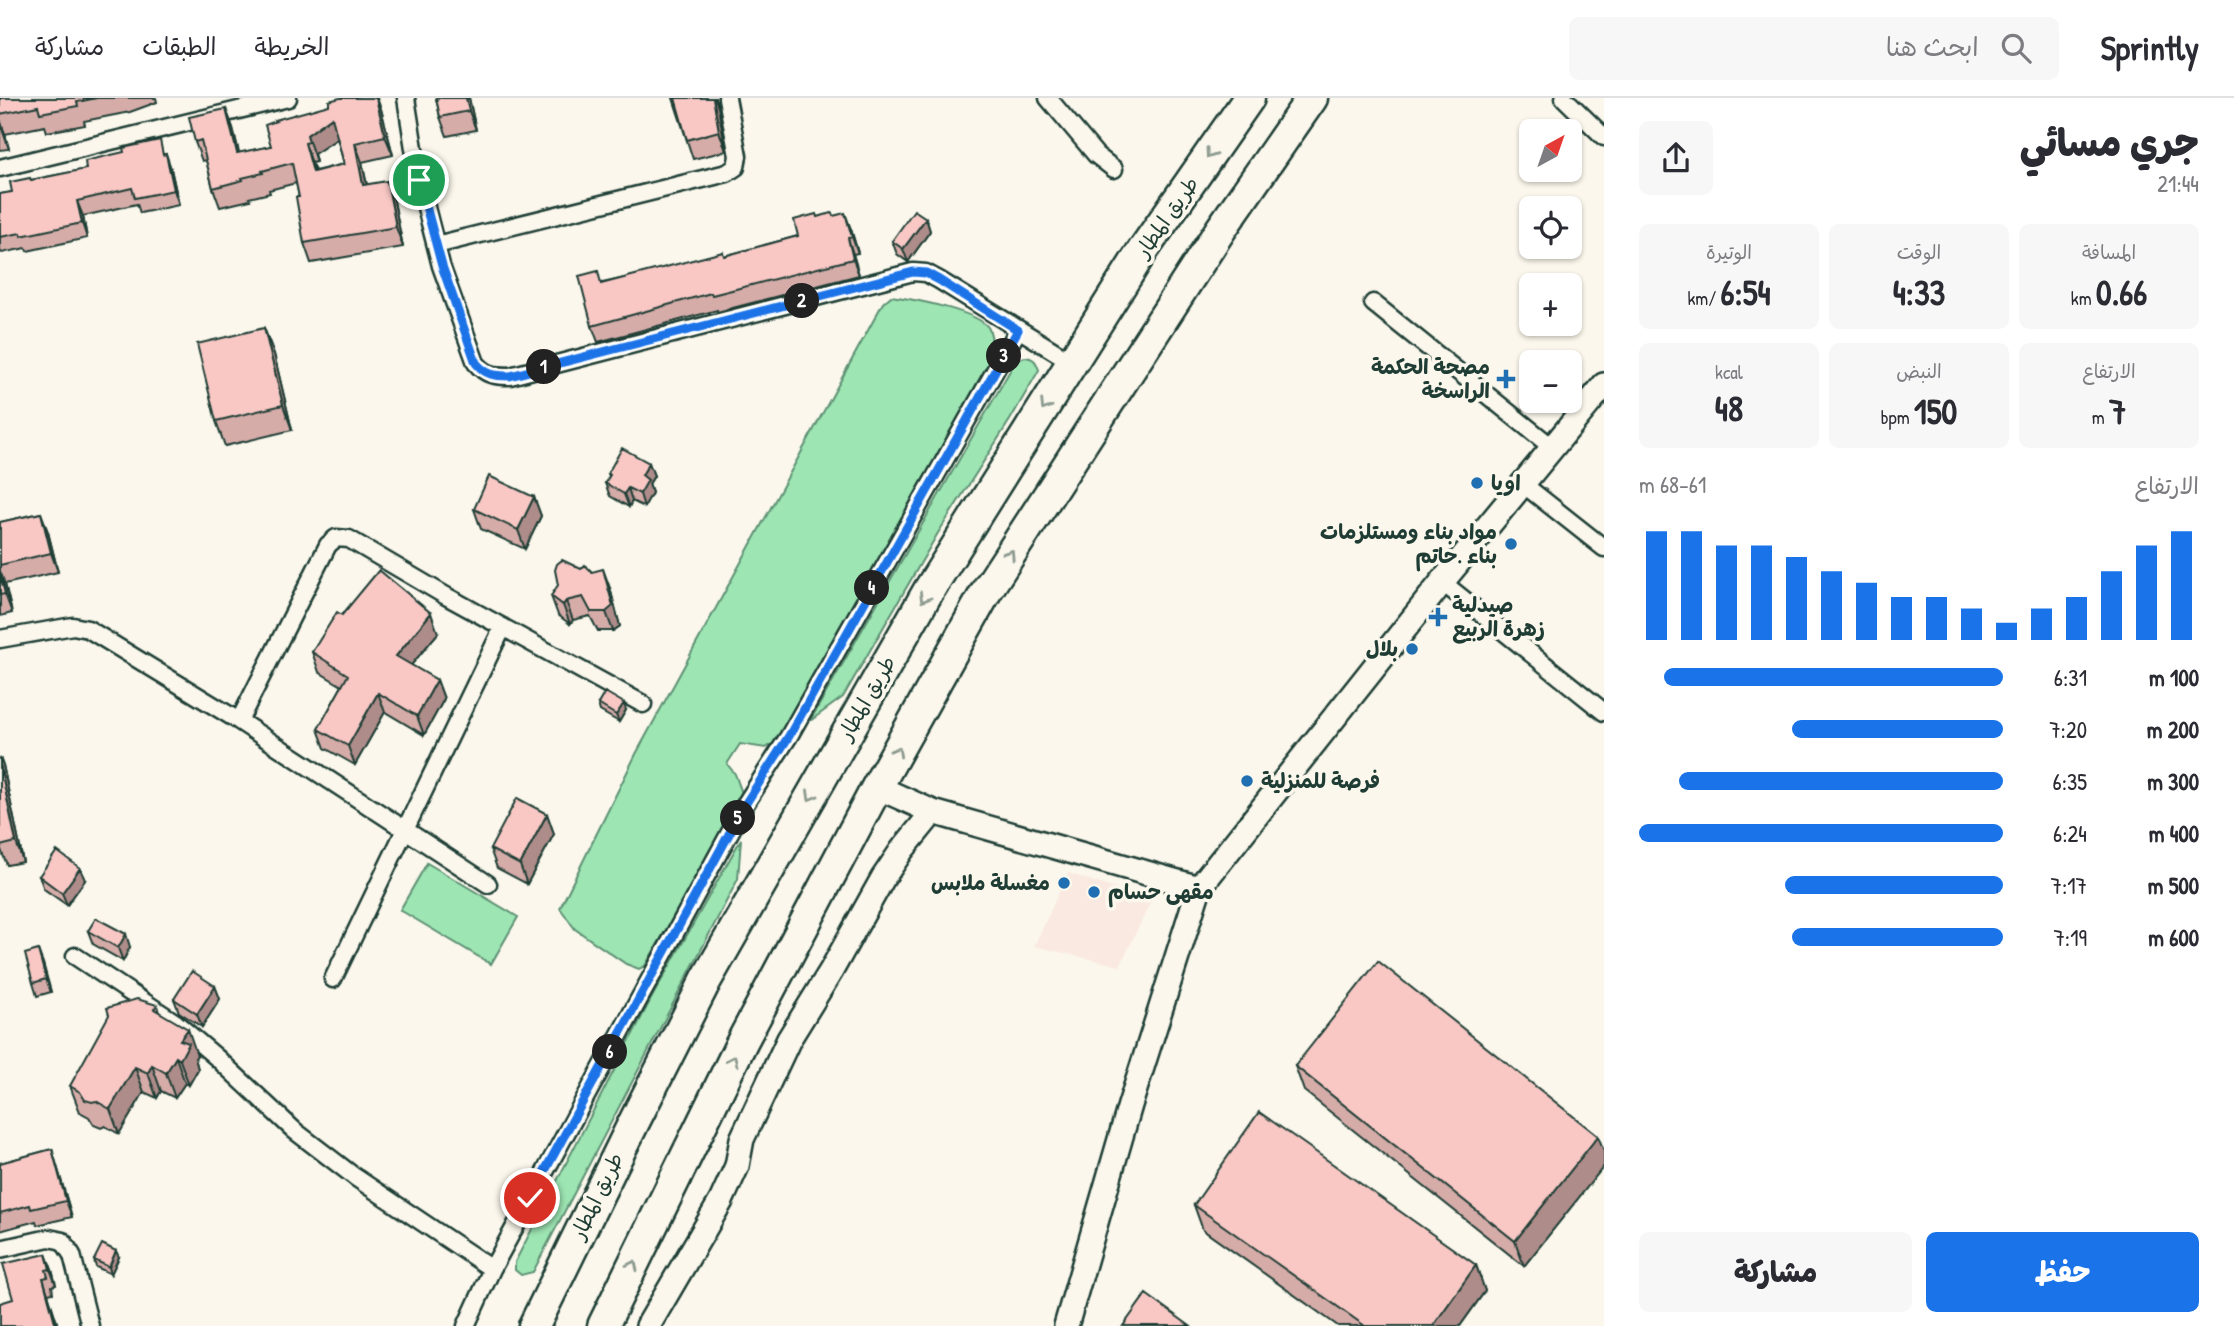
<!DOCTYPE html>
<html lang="ar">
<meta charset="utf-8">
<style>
:root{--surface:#fff;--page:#f7f7f7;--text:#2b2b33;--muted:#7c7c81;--line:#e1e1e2;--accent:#1a73e8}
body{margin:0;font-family:"Patrick Hand","Playpen Sans Arabic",sans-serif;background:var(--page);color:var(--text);direction:rtl;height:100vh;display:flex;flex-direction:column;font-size:26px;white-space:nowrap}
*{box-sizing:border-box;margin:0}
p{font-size:23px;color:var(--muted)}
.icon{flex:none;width:38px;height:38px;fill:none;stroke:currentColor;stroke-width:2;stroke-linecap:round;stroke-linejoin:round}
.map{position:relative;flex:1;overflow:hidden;direction:ltr}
.side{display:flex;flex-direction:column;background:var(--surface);width:630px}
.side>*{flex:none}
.needle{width:46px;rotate:40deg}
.fabs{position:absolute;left:1519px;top:21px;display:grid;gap:14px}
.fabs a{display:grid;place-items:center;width:63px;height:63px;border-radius:10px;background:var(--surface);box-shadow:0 2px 5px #0004;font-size:35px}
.pin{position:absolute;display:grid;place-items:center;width:60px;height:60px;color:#fff;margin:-30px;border:4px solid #fff;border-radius:50%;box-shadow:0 2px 7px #0007}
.km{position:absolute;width:35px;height:35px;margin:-18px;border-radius:50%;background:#222;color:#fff;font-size:19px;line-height:35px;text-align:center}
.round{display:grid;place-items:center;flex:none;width:74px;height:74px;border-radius:10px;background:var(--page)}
.head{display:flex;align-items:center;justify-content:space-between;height:119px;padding:0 35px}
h1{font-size:38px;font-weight:800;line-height:52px}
.stats{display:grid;grid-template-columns:repeat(3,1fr);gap:10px;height:119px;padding:7px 35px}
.stats div{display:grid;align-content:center;border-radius:10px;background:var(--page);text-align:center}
.stats b{font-size:35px;font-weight:800}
.stats small{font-size:19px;font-weight:400}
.stats p{font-size:19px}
.chart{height:196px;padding:14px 35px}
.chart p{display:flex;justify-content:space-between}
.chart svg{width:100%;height:126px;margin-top:7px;stroke:var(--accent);stroke-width:6}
.cta{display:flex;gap:14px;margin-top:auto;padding:14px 35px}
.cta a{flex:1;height:80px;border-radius:10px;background:var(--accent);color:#fff;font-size:28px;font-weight:800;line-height:80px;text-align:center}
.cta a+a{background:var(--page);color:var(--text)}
ul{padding:0 35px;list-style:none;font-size:23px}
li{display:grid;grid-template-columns:112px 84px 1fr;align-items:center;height:52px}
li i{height:18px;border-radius:9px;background:var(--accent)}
header{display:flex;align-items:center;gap:42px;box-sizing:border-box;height:98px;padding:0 35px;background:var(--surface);border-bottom:2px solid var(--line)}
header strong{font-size:33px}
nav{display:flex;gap:38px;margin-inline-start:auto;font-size:24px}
.search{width:490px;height:63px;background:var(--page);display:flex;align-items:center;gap:18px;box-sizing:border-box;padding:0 24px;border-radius:10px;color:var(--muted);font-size:26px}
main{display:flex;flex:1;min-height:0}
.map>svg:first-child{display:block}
.built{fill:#fae9e0}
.grass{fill:#9de5b3;stroke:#5e9174;stroke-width:2}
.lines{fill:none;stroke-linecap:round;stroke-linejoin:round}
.street-casing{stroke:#1f3d34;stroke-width:21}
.secondary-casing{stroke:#1f3d34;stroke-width:28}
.highway-casing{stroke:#1f3d34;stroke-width:35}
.street{stroke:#fbf7ec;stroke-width:16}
.secondary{stroke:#fbf7ec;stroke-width:23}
.highway{stroke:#fbf7ec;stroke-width:30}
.wall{fill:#d6aca9;stroke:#1f3d34;stroke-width:2;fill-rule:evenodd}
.shaded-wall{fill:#ae8c8a;stroke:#1f3d34;stroke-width:2}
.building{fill:#f9c8c5;stroke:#1f3d34;stroke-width:2;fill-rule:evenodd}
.oneway{stroke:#8d9a90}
.route-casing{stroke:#fff;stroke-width:14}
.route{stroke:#1a73e8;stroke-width:9}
.poi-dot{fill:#1f6fb2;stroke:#fbf7ec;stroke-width:2.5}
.labels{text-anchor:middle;stroke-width:7;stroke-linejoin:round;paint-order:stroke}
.street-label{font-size:21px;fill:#1f3d34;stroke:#fbf7ec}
.poi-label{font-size:21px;font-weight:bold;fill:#1f3d34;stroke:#fbf7ec;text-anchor:end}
</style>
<header>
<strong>Sprintly</strong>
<div class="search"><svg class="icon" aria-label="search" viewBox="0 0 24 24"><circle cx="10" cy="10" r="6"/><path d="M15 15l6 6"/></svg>ابحث هنا</div>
<nav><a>الخريطة</a><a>الطبقات</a><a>مشاركة</a></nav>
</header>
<main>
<section class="side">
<div class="head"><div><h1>جري مسائي</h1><p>21:44</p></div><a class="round"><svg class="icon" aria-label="share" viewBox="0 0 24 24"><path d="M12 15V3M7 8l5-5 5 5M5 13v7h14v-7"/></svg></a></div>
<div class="stats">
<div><p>المسافة</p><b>0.66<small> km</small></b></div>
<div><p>الوقت</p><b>4:33</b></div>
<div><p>الوتيرة</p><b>6:54<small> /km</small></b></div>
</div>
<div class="stats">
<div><p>الارتفاع</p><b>7<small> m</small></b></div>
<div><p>النبض</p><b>150<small> bpm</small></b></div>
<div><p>kcal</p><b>48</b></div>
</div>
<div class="chart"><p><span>الارتفاع</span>61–68 m</p>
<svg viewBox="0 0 160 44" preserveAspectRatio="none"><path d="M5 44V6M15 44V6M25 44V11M35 44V11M45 44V15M55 44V20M65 44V24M75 44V29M85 44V29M95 44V33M105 44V38M115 44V33M125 44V29M135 44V20M145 44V11M155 44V6"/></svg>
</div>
<ul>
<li><b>100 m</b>6:31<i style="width:93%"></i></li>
<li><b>200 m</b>7:20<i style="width:58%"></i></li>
<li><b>300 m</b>6:35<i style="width:89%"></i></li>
<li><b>400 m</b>6:24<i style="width:100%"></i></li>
<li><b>500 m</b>7:17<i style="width:60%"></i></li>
<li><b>600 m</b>7:19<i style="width:58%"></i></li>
</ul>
<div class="cta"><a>حفظ</a><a>مشاركة</a></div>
</section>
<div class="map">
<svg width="1604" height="1228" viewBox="0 0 1604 1228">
<rect width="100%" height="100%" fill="#fbf7ec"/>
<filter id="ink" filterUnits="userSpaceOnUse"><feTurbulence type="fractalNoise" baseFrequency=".0143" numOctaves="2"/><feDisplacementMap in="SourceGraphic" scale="14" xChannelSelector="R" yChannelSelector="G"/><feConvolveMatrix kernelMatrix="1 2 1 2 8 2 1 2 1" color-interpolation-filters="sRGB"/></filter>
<g filter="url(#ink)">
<path class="built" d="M 1068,775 L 1151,803 L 1120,868 L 1034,848 Z"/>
<path class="grass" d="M 891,198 C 911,201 980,213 989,231 C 993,240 993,253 994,263 L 775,644 L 766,650 L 740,646 L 727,666 L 735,676 L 743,698 L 645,868 L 639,871 L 626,866 L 575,831 L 560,810 L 636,656 L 883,205 Z
M 1025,259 C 1034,260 1036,263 1039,272 L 1010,322 L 938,435 L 843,599 L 810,623 L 1016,262 Z
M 741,741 L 738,781 L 533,1174 L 521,1177 L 515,1172 L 515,1164 L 651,901 Z
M 427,765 L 518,819 L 491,866 L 400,812 Z"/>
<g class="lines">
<g class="street-casing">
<path id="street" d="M 406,0 L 419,82 L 441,168 L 476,265 C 486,277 494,278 510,278 L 913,174 L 926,175 L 939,182 L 1072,264
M 1048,0 L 1096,57 L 1114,71
M 1564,0 L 1604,39
M 0,70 L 288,0
M 436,147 L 727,75 L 736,69 L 738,58 L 727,0
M 1373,205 L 1553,350
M 1523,386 L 1604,450
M 1442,484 L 1604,614
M 0,541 L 73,528 L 88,531 L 239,623 L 488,786
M 239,623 L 328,447 L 336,440 L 349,441 L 446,498 L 643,606
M 75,858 L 176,925 L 216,959 L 295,1033 L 355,1079 L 492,1171
M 333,881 L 503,529
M 0,1151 L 49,1140 L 63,1143 L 72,1157 L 90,1228
M 466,1228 L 492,1171 L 746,705 L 789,638 L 1018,232"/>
</g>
<g class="secondary-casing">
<path id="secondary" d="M 877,689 L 933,714 L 1199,790
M 648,1228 L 721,1103 L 737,1068 L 742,1041 L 789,941 L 831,873 L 883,780 L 902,752 L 933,714
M 1066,1228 L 1130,1007 L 1199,790 L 1442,484 L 1604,287"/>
</g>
<g class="highway-casing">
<path id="highway" d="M 534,1228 L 633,1026 L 706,882 L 929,492 L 1141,155 L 1249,0
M 603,1228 L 743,942 L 877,689 L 987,492 L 1221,131 L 1312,0"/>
</g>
<use href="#street" class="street"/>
<use href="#secondary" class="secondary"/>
<use href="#highway" class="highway"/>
</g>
<path class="wall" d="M 0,0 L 156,0 L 157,4 L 130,14 L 84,23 L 85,27 L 47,34 L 45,28 L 5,36 L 9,51 L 0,52 Z
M 436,0 L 469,0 L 476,32 L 447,38 L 440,19 Z
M 673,0 L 715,0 L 718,9 L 726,53 L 693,61 Z
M 226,11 L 233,30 L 239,55 L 271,48 L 381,11 L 393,57 L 362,64 L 367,87 L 394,103 L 403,149 L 311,165 L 304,145 L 299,99 L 296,85 L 269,92 L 270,95 L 249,100 L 250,102 L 220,109 L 213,90 L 206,62 L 202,63 L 195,44 ZM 337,40 L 344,66 L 315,73 L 312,65 L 316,64 L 314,56 Z
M 166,56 L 171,71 L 179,107 L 140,115 L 137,106 L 83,118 L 87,140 L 27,153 L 26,150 L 2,155 L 0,153 L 0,96 L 12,94 L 31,82 Z
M 833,118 L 851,131 L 858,155 L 853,156 L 859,177 L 717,214 L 717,212 L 598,244 L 592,228 L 602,185 L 724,158 L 798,138 L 817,119 Z
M 926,120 L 930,133 L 908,164 L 897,156 L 892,143 Z
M 264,230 L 274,256 L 292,332 L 225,348 L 216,323 Z
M 649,365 L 654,378 L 649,386 L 652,395 L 644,409 L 632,403 L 629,409 L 610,398 L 605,385 L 609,379 L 608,375 Z
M 534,399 L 541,418 L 525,451 L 481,431 L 474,411 Z
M 41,415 L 48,434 L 58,474 L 5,486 L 12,515 L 0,518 L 0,424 Z
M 610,490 L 620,528 L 613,533 L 598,533 L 590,518 L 573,522 L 570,526 L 558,517 L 551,498 Z
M 342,517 L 438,535 L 411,567 L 437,582 L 444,601 L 424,637 L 385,614 L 355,667 L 325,650 L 318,631 L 342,588 L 319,574 L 312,554 Z
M 598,606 L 626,612 L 619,624 L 600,613 Z
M 0,659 L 3,667 L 23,764 L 7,767 L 0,749 Z
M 547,716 L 554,736 L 527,786 L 497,770 L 490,751 Z
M 39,778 L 85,782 L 67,807 L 44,791 Z
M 88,833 L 130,849 L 123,863 L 93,846 Z
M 38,852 L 51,894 L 37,898 L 33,885 Z
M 215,888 L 220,901 L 202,929 L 179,914 L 174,901 Z
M 157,907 L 159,915 L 197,957 L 195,960 L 198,971 L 189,987 L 185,985 L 175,1000 L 161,993 L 157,1000 L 144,994 L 119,1036 L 105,1028 L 101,1030 L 94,1027 L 89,1019 L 80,1014 L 70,988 Z
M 1295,968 L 1604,1053 L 1604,1068 L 1524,1168 L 1304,993 Z
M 52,1051 L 72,1119 L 37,1127 L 36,1123 L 0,1133 L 0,1065 Z
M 1194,1107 L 1476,1167 L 1485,1193 L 1460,1228 L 1338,1228 L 1203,1132 Z
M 46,1156 L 52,1172 L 56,1187 L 52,1188 L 53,1195 L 48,1196 L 58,1228 L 0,1228 L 13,1201 Z
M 119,1159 L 111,1176 L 96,1169 L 94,1162 Z"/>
<path class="shaded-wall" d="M 376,0 L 377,0 L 381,11 L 393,57 L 385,38 Z
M 466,0 L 469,0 L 476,32 L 469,13 Z
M 713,0 L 715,0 L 718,9 L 726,53 L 719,33 Z
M 226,11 L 233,30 L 244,75 L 237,55 Z
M 332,19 L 340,39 L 314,56 L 316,64 L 307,37 Z
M 0,21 L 5,36 L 9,51 L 2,31 Z
M 305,45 L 312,65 L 320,93 L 313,74 Z
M 355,45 L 362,64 L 371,107 L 363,87 Z
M 166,56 L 171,71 L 179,107 L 174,92 Z
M 387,83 L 394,103 L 403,149 L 396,129 Z
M 77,103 L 83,118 L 87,140 L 82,125 Z
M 845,115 L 851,131 L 858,155 L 852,139 Z
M 926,120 L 930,133 L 908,164 L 903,151 Z
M 848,140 L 853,156 L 859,177 L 853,161 Z
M 264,230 L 274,256 L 292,332 L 283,307 Z
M 649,365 L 654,378 L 649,386 L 652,395 L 644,409 L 640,396 L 642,377 Z
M 628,390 L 632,403 L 629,409 L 624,396 Z
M 534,399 L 541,418 L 525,451 L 518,432 Z
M 41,415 L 48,434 L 58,474 L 51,455 Z
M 603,471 L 610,490 L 620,528 L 613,533 L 606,514 Z
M 0,473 L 5,486 L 12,515 L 5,496 Z
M 566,503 L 573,522 L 570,526 L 563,507 Z
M 431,515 L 438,535 L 403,577 L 396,558 Z
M 437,582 L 444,601 L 424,637 L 417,618 Z
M 378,595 L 385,614 L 355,667 L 348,648 Z
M 624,605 L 626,612 L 619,624 L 616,617 Z
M 0,659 L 3,667 L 23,764 L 16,744 L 0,667 Z
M 547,716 L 554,736 L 527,786 L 520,767 Z
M 80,770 L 85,782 L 67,807 L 62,795 Z
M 126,836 L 130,849 L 123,863 L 118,850 Z
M 38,852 L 43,865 L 51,894 L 46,881 Z
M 215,888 L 220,901 L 202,929 L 197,916 Z
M 188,931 L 197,957 L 195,960 L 198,971 L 189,987 L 180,962 L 180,942 Z
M 176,959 L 185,985 L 175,1000 L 166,975 Z
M 152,967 L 161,993 L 157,1000 L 148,975 Z
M 135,969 L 144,994 L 119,1036 L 110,1011 Z
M 1598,1038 L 1604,1053 L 1604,1068 L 1524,1168 L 1515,1143 Z
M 52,1051 L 72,1119 L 66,1103 Z
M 116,1153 L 119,1159 L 111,1176 L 109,1169 Z
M 46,1156 L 52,1172 L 56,1187 L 50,1171 Z
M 1476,1167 L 1485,1193 L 1460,1228 L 1433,1228 Z
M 43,1180 L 58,1228 L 56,1228 Z"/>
<path class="building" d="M 0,0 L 97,0 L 77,4 L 78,8 L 40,15 L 38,8 L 0,16 Z
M 340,0 L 376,0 L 385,38 L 355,45 L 363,87 L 387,83 L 396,129 L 304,145 L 296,99 L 299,99 L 292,65 L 262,73 L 263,75 L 242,80 L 243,82 L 213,90 L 201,42 L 195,44 L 189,19 L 226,11 L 237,55 L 271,48 L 265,27 L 276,23 L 275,22 L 329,7 L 329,3 ZM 332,19 L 344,66 L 313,74 L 305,45 L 309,44 L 307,37 Z
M 436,0 L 466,0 L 469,13 L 440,19 Z
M 675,0 L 713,0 L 719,33 L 687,42 Z
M 160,42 L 163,57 L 166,56 L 174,92 L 135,100 L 132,90 L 77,103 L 82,125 L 21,138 L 21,135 L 0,139 L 0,96 L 12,94 L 10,84 L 30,80 L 31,82 L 86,71 L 85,63 L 124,54 L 123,50 Z
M 914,112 L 926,120 L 903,151 L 892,143 Z
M 832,115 L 833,118 L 845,115 L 852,139 L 848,140 L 853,161 L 712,197 L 711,195 L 592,228 L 579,178 L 598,173 L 601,186 L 723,154 L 724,158 L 798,138 L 794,122 L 816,116 L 817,119 Z
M 264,230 L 283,307 L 216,323 L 197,246 Z
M 622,350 L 649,365 L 642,377 L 648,382 L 640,396 L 628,390 L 624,396 L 605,385 L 610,377 L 608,375 Z
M 489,378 L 534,399 L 518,432 L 474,411 Z
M 41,415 L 51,455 L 0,467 L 0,424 Z
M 562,462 L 581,471 L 585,467 L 592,474 L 603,471 L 613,508 L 606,514 L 591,514 L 583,499 L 566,503 L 563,507 L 551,498 L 558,487 L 555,472 L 557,466 Z
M 379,472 L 431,515 L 396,558 L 437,582 L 417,618 L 378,595 L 348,648 L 318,631 L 348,577 L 312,554 L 337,514 L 342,517 Z
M 0,476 L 5,496 L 0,497 Z
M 605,594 L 624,605 L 616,617 L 598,606 Z
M 0,667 L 16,744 L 0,748 Z
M 517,700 L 547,716 L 520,767 L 490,751 Z
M 57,753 L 80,770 L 62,795 L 39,778 Z
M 96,820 L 126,836 L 118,850 L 88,833 Z
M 38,852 L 46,881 L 33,885 L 25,856 Z
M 1378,863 L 1598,1038 L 1515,1143 L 1295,968 Z
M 192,873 L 215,888 L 197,916 L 174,901 Z
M 137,901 L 157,907 L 154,911 L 188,931 L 180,942 L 189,945 L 180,962 L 176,959 L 166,975 L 152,967 L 148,975 L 135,969 L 110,1011 L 96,1003 L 92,1004 L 85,1002 L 80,994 L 70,988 L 109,917 L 107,910 Z
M 1259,1014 L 1476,1167 L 1433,1228 L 1365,1228 L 1194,1107 Z
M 52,1051 L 66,1103 L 31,1111 L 30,1107 L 0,1115 L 0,1065 Z
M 102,1146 L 116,1153 L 109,1169 L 94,1162 Z
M 46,1156 L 50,1171 L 46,1172 L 48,1179 L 43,1180 L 56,1228 L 0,1228 L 0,1205 L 13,1201 L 3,1166 Z
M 1146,1196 L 1190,1228 L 1123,1228 Z"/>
<defs><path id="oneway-chevron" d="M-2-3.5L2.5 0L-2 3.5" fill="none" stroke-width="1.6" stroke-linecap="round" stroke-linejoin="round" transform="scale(1.75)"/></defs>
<g class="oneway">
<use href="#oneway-chevron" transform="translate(1210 56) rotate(125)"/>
<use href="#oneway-chevron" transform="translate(1045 308) rotate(122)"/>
<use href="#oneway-chevron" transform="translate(1010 456) rotate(-57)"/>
<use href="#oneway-chevron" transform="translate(924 500) rotate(120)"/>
<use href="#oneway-chevron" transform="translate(897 653) rotate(-61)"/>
<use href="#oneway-chevron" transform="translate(811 698) rotate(120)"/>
<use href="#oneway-chevron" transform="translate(733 962) rotate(-64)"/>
<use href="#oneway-chevron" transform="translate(633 1167) rotate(-64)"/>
</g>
</g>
<g class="lines" filter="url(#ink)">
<g class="route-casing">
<path id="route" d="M 419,82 L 442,168 L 476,265 C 486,277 494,278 510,278 L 913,174 L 926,175 L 939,182 L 1018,232 L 789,638 L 746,705 L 530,1100"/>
</g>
<use href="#route" class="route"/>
</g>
<g class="poi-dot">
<path d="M1502.5 270.5h7v7h7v7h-7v7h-7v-7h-7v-7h7z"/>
<circle cx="1477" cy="385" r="7"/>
<circle cx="1511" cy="446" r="7"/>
<path d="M1434.5 508.5h7v7h7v7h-7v7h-7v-7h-7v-7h7z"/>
<circle cx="1412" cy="551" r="7"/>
<circle cx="1247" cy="683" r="7"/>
<circle cx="1064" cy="785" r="7"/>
<circle cx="1094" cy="794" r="7"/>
</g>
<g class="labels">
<g class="street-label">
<text transform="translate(1167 119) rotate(-55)" y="7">طريق المطار</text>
<text transform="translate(867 600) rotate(-60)" y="7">طريق المطار</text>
<text transform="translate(597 1098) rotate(-64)" y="7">طريق المطار</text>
</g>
<g class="poi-label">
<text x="1490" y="276">مصحة الحكمة<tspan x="1490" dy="24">الراسخة</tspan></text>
<text x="1491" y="392" text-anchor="start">اويا</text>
<text x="1497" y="441">مواد بناء ومستلزمات<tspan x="1497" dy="24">بناء .حاتم</tspan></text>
<text x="1452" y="514" text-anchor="start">صيدلية<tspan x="1452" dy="24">زهرة الربيع</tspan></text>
<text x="1398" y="558">بلال</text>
<text x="1261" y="690" text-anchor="start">فرصة للمنزلية</text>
<text x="1050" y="792">مغسلة ملابس</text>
<text x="1108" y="801" text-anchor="start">مقهى حسام</text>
</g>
</g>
</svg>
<div class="fabs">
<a><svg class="needle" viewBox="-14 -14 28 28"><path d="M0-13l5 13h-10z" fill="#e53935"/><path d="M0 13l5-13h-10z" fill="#7c7c81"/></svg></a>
<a><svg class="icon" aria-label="locate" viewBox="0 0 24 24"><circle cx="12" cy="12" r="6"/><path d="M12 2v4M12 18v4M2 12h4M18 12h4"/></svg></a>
<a>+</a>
<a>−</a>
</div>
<div class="pin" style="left:419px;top:82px;background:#1e9e55"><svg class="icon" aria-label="arrive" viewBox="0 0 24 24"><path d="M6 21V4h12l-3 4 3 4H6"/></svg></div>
<div class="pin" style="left:530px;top:1100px;background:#d93025"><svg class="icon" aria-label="check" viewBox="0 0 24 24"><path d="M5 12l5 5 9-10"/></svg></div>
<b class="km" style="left:544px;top:269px">1</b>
<b class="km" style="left:802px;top:203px">2</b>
<b class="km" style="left:1004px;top:258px">3</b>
<b class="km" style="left:872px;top:490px">4</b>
<b class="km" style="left:738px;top:720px">5</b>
<b class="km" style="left:610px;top:954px">6</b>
</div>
</main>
